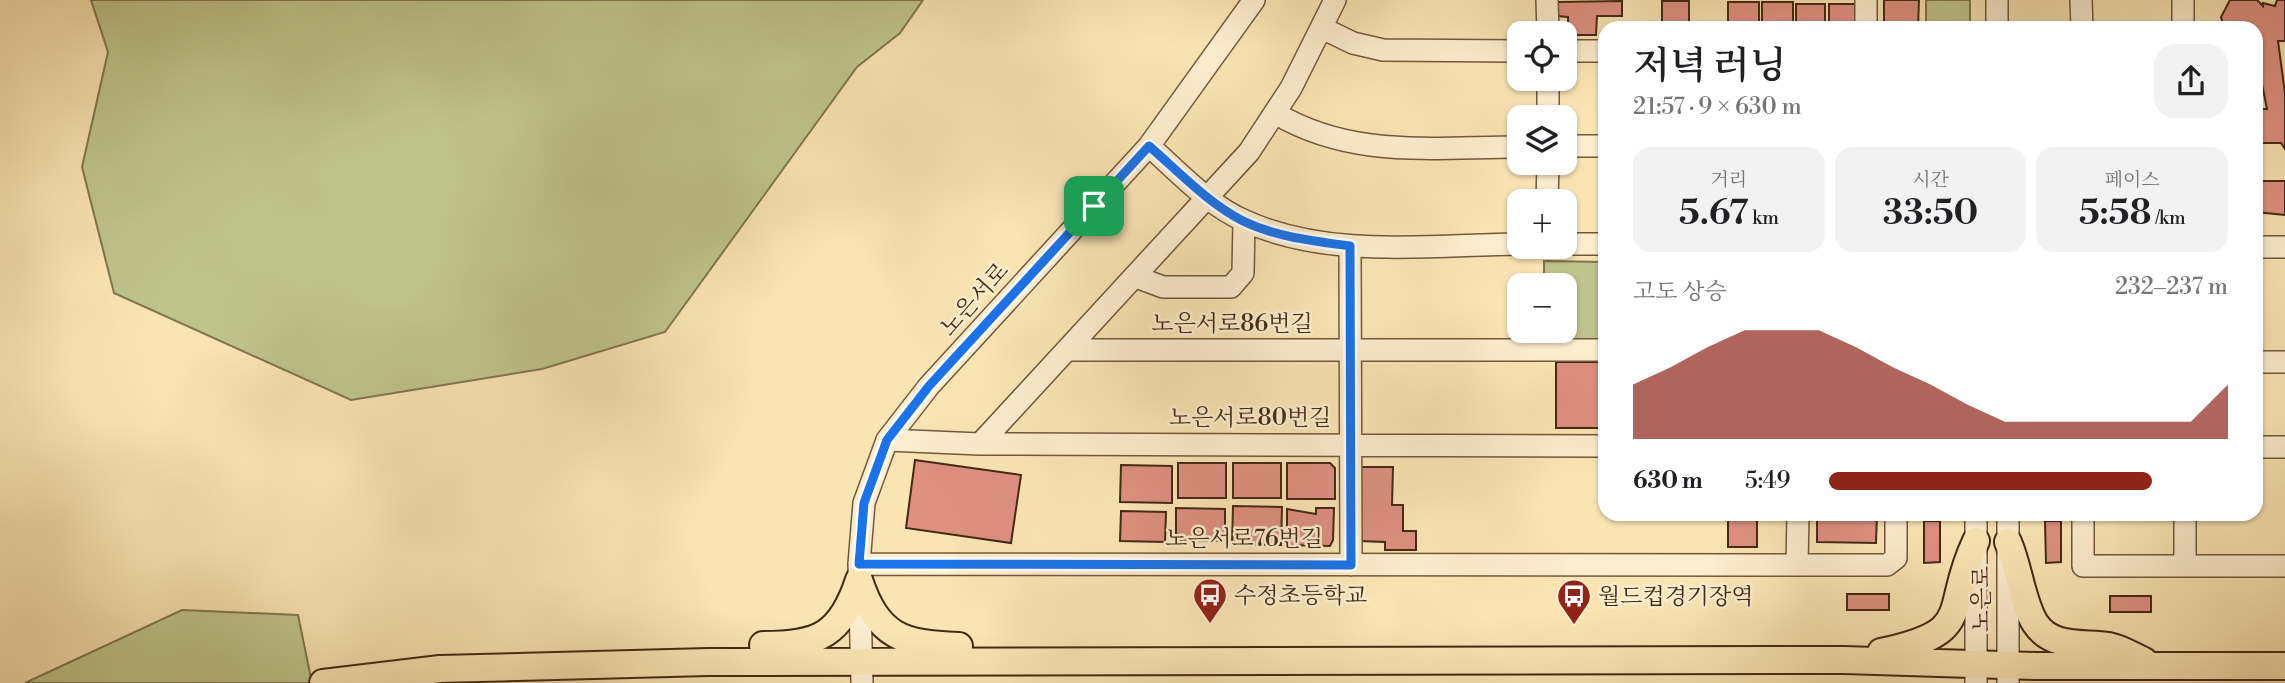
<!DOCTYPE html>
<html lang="ko">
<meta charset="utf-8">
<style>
:root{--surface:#fff;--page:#f2f2f2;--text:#202124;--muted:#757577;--accent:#8f2418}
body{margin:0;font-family:"Libre Bodoni","Noto Serif KR",serif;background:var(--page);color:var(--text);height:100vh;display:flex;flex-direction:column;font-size:26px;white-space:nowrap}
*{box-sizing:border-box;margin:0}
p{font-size:23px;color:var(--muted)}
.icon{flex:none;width:38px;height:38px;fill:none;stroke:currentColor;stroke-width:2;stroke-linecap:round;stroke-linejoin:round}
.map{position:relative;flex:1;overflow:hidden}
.details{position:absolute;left:1598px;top:21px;width:665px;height:500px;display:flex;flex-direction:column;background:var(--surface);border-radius:21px;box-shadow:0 2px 5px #0004}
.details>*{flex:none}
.buttons{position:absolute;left:1507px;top:21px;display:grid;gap:14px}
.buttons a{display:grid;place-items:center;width:70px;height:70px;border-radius:14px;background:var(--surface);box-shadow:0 2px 5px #0004;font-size:35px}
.pin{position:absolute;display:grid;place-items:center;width:60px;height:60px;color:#fff;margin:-30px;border-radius:14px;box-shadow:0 4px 10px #0006}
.round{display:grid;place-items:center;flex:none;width:74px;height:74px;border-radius:21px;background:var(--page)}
.summary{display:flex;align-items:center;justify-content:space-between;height:119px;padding:0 35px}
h1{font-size:38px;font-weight:600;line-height:52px}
.figures{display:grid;grid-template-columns:repeat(3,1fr);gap:10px;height:119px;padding:7px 35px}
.figures div{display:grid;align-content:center;border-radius:18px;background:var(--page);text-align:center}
.figures b{font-size:35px;font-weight:600}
.figures small{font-size:19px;font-weight:400}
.figures p{font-size:19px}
.chart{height:196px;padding:14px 35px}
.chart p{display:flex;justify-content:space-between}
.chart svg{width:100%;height:126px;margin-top:7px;fill:var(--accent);opacity:.7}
ul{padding:0 35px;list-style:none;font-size:23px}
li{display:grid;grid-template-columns:112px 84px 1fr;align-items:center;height:52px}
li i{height:18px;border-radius:9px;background:var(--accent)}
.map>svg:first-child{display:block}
.green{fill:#bfc48c;stroke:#827650;stroke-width:2}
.building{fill:#de9081;stroke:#442913;stroke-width:2}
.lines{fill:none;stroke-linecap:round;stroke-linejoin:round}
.minor-casing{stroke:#72583b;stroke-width:24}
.major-casing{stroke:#442913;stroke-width:30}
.minor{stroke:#fcedce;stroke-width:21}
.major{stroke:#fae4b4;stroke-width:26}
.route-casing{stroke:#fff;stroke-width:14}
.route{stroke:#1a73e8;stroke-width:9}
.labels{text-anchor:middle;stroke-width:5;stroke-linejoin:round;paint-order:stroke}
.street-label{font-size:23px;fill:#442913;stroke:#fcedce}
.poi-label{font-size:23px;fill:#442913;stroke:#fcedce;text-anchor:start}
</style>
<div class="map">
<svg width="2285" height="683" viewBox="0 0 2285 683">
<rect width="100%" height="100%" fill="#fae4b4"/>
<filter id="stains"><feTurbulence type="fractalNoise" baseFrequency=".00286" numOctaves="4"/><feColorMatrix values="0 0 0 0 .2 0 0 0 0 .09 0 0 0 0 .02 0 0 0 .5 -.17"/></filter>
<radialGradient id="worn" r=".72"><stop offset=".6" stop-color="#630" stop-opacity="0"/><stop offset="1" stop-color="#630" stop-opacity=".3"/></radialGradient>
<path class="green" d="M 91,0 L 923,0 L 900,33 L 857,67 L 665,332 L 542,369 L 351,400 L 114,293 L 82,167 L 108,52 Z
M 1926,0 L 1970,0 L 1970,28 L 1926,28 Z
M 1544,261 L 1605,262 L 1605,340 L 1544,340 L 1544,331 L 1564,331 L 1564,285 L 1544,285 Z
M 182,610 L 298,615 L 312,683 L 25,683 Z"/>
<path class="building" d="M 1884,0 L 1919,0 L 1918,28 L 1884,28 Z
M 2230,0 L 2257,0 L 2263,6 L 2263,3 L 2275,6 L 2277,0 L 2285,0 L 2285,41 L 2278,41 L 2285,93 L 2285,149 L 2281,143 L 2256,143 L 2256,109 L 2267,109 L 2260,74 L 2256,74 L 2256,28 L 2224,28 L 2221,17 Z
M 1622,1 L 1622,16 L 1597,16 L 1596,35 L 1568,35 L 1568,17 L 1557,16 L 1558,2 Z
M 1662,1 L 1689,1 L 1689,28 L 1662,28 Z
M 1728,2 L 1759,2 L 1759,28 L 1728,28 Z
M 1762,2 L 1793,2 L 1793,28 L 1778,28 L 1778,22 L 1762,22 Z
M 1796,4 L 1825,4 L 1825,28 L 1796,28 Z
M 1829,4 L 1861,4 L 1861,24 L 1829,28 Z
M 2256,181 L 2285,181 L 2285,215 L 2256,212 Z
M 1556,362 L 1605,362 L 1605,428 L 1556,428 Z
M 915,460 L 1021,475 L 1011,543 L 906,528 Z
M 1178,463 L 1226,463 L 1226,498 L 1178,498 Z
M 1233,463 L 1281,463 L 1281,498 L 1233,498 Z
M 1287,463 L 1330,463 L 1335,468 L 1335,499 L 1287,499 Z
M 1121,465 L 1172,466 L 1172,503 L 1120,502 Z
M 1361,467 L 1393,467 L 1392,505 L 1403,505 L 1403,531 L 1416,531 L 1416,550 L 1385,550 L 1385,542 L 1360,541 Z
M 1233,506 L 1282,507 L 1281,545 L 1232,544 Z
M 1176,508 L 1225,509 L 1225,541 L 1176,540 Z
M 1316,508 L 1334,508 L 1333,540 L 1330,546 L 1287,545 L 1287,509 L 1316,514 Z
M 1121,511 L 1166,512 L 1165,542 L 1120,541 Z
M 1728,514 L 1757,514 L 1757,547 L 1728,547 Z
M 1817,514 L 1877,514 L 1876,543 L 1817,542 Z
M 1924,521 L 1940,521 L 1940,562 L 1924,563 Z
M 2045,521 L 2061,521 L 2061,562 L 2046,563 Z
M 1847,594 L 1889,594 L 1889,610 L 1847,610 Z
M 2110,596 L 2151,596 L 2151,612 L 2110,612 Z"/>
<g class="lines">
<g class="minor-casing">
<path id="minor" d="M 1547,0 L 1548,33
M 2081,0 L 2082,28
M 2183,0 L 2183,28
M 1322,28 L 1353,43 L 1383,50 L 1519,51
M 1866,28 L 1866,0
M 1997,28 L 1997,0
M 1564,51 L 1605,51
M 1548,79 L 1548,117
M 1275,113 C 1352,159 1433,147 1519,147
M 1149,146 C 1179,172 1208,205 1245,221 C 1329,259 1430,245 1519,244
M 1564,146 L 1605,146
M 1547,201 L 1548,163
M 1564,244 L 1605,244
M 1350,246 L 1351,565
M 2256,247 L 2285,247
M 1136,277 L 1163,287 L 1231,287 L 1243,273 L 1244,221
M 1069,350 L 1605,350
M 2256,362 L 2285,362
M 887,440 L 980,444 L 1605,446
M 980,444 L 1249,152 L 1291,88 L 1335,0
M 2256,447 L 2285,447
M 2008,514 L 2008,683
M 2083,514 L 2083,566 L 2285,566
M 859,564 L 1887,565 L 1896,558 L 1896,514
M 1797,564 L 1798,514
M 2185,566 L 2185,514
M 862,683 L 859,564 L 864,503 L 887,440 L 929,386 L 1149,146 L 1254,0
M 1976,683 L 1976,514"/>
</g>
<g class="major-casing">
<path id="major" d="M 2008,542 C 2019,567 2022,602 2035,623 C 2052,649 2083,642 2109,646 C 2121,648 2133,656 2144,661
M 859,580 C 878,637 902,644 959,646
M 763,645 C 819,645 841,635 859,580
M 1881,652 C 1978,631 1942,612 1976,541
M 323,683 L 440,669 L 708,662 L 1844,660 L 2036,666 L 2285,666"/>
</g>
<use href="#minor" class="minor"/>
<use href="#major" class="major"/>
</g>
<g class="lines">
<g class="route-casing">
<path id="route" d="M 1149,146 C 1179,172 1208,203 1243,221 C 1276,237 1314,241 1350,246 L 1351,565 L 859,564 L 864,503 L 887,440 L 929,386 Z"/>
</g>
<use href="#route" class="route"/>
</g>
<defs>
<g id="bus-pin" transform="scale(1.75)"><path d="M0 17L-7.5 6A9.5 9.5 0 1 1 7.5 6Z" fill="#8f2418" stroke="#fcedce"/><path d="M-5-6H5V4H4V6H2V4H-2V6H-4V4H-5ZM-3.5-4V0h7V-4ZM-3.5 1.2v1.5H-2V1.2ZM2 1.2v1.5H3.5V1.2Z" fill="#fff"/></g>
</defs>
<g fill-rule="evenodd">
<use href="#bus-pin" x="1210" y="595"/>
<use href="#bus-pin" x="1574" y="596"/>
</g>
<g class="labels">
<g class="street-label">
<text transform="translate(974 299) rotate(-48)" y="8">노은서로</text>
<text x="1232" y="331">노은서로86번길</text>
<text x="1250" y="425">노은서로80번길</text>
<text x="1244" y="546">노은서로76번길</text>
<text transform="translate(1981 599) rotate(-90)" y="8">노은로</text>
</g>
<g class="poi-label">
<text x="1234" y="603">수정초등학교</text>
<text x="1598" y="604">월드컵경기장역</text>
</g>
</g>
<rect width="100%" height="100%" filter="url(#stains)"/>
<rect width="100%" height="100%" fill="url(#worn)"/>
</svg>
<div class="buttons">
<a><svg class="icon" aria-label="locate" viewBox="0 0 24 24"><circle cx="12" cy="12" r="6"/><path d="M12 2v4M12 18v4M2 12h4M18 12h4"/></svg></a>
<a><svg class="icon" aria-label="layers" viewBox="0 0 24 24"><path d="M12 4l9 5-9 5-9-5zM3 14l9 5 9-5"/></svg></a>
<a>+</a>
<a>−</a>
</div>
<div class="pin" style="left:1094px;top:206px;background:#1e9e55"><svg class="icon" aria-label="arrive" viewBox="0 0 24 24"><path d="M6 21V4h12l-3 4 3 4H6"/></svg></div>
<section class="details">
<div class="summary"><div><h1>저녁 러닝</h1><p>21:57 · 9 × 630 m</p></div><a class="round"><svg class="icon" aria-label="share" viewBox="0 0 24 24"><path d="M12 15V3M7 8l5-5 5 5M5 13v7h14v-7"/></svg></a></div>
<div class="figures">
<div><p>거리</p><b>5.67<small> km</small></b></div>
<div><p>시간</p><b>33:50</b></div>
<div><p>페이스</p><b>5:58<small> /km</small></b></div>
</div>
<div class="chart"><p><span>고도 상승</span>232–237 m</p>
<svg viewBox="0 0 160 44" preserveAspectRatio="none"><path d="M0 44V25L10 19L20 12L30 6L40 6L50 6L60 12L70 19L80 25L90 32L100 38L110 38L120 38L130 38L140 38L150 38L160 25V44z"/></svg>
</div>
<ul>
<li><b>630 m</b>5:49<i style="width:81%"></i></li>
</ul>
</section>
</div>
